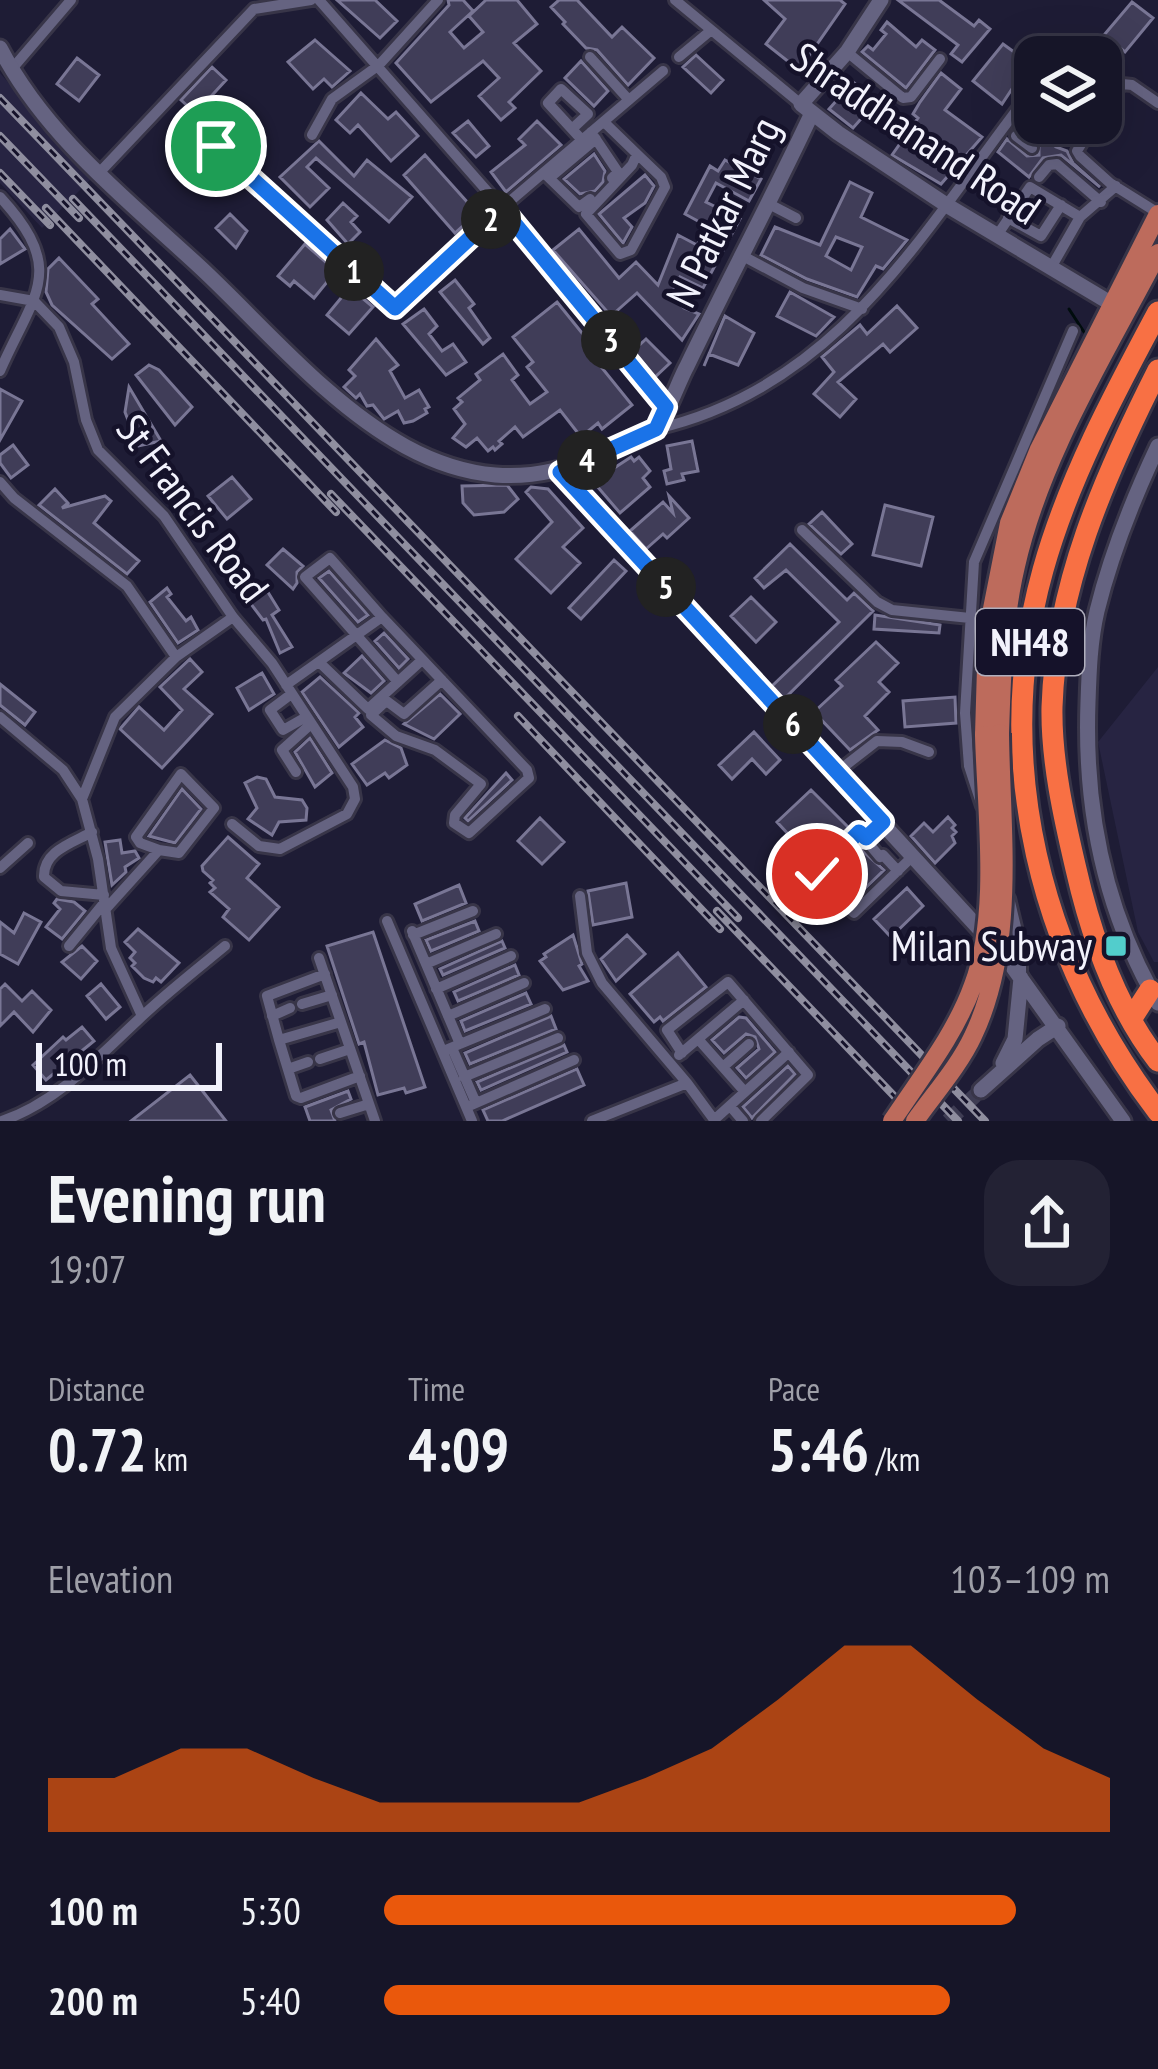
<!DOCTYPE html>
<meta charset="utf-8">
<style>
:root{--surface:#161528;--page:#232234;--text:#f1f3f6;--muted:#9e9fa8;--line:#353445;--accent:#ea580c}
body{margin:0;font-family:"PT Sans Narrow",sans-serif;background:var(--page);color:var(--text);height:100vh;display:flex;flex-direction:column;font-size:45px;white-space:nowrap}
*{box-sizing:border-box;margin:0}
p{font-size:39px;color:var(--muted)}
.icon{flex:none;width:66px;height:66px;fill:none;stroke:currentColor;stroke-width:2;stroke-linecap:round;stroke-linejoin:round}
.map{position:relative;height:1121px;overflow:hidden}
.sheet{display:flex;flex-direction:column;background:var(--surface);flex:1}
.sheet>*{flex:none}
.controls{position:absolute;left:1014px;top:36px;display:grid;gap:24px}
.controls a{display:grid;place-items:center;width:108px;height:108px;border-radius:24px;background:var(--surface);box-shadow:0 12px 48px #0002,0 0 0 3px var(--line);font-size:60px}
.scale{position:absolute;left:36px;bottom:30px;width:186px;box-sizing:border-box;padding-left:12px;border:6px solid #f2f2fc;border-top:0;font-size:33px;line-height:42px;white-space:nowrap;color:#f2f2fc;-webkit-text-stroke:9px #15122a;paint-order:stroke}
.pin{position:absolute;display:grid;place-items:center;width:102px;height:102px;color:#fff;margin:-51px;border:6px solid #fff;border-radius:50%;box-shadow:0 3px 12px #0007}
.km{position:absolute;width:60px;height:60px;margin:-30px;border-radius:50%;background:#222;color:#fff;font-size:33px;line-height:60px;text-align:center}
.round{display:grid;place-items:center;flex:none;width:126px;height:126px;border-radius:36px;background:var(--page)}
.headline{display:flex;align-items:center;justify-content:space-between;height:204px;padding:0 48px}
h1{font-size:66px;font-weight:700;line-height:90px}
.figures{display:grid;grid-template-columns:repeat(3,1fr);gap:18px;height:204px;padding:12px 48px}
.figures div{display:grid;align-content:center}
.figures b{font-size:60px;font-weight:700}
.figures small{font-size:33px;font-weight:400}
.figures p{font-size:33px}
.chart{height:336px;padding:24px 48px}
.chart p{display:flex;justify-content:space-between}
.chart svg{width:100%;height:216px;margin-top:12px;fill:var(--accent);opacity:.7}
ul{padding:0 48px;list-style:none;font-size:39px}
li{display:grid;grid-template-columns:192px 144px 1fr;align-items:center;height:90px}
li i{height:30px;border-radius:15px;background:var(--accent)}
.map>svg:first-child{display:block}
.built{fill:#272442}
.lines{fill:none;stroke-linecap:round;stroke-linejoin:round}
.stream{stroke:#000c0d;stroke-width:3}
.building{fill:#403d58;stroke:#797695;stroke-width:3;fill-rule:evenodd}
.secondary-tunnel{stroke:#3e3c53;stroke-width:15;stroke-dasharray:15 8;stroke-linecap:butt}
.street-casing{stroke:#383548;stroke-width:16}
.secondary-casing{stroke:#383548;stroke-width:21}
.primary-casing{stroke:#383548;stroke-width:24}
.highway-casing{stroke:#383548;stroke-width:27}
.street{stroke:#656381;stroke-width:10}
.secondary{stroke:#656381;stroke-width:15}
.primary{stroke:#bd6b5c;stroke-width:18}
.highway{stroke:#f87044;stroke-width:21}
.rail-casing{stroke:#8f8e9f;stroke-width:8}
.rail{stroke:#15122a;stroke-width:3;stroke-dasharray:9;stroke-linecap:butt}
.primary-bridge-casing{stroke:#383548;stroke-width:24;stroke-linecap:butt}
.primary-bridge{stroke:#bd6b5c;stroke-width:18}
.route-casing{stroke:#fff;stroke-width:24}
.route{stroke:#1a73e8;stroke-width:15}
.poi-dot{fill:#52cdcc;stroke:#15122a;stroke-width:4.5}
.labels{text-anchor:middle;stroke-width:9;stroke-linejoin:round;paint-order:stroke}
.shield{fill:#15122a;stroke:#b0afbd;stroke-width:3}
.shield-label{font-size:39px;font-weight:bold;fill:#f2f2fc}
.street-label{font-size:42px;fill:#f2f2fc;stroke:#15122a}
.poi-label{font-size:42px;fill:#f2f2fc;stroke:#15122a;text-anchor:end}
</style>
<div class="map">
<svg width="1158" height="1121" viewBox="0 0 1158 1121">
<rect width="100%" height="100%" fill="#1e1c35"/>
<path class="built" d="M 0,73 L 92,178 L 42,228 L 0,183 Z
M 1158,667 L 1158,962 L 1154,962 L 1138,932 L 1098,742 Z"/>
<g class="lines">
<path class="stream" d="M 1069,309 L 1084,332"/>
</g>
<path class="building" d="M 337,0 L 375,0 L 397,21 L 380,38 Z
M 448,0 L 463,0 L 473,11 L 450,32 L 464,48 L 483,32 L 469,16 L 486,0 L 517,0 L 537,24 L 514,43 L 541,71 L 509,102 L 515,108 L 501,120 L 479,96 L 499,78 L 483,61 L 431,102 L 396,63 L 449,5 Z
M 559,0 L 577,0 L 612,37 L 622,27 L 654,58 L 628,85 L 597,50 L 586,48 L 563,24 L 565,22 L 551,7 Z
M 764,0 L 840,0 L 845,4 L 799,70 L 766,44 L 785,19 Z
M 898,0 L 939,0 L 974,26 L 979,20 L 990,29 L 962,62 L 951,54 L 958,45 Z
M 1132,2 L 1153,18 L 1125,52 L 1104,35 Z
M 887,22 L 916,47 L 922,40 L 935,50 L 906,88 L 862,52 L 868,46 L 873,50 L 886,34 L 881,30 Z
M 315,40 L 350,71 L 332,87 L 324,79 L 313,89 L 288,62 Z
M 1003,44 L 1029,63 L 1002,104 L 973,81 Z
M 696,55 L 723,80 L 711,93 L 683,67 Z
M 77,58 L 99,75 L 79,101 L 57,84 Z
M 581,61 L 608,91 L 594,106 L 565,78 Z
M 212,67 L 226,80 L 204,104 L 200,101 L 192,110 L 181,100 Z
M 941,73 L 961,89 L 945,110 L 982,137 L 941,184 L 892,155 L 918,118 L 913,114 L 920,102 Z
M 853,82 L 876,102 L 853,128 L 829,109 Z
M 361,93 L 388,119 L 396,112 L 418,136 L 391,161 L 358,125 L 350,133 L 336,120 Z
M 1022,119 L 1056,147 L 1067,151 L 1073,163 L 1100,187 L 1061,155 L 1043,158 L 1029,177 L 998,152 L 1007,139 L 1027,156 L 1039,155 L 1039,141 L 1017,126 Z
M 468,121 L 489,146 L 476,157 L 453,133 Z
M 537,121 L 561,145 L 506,192 L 491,172 L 525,145 L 519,139 Z
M 319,141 L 354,176 L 367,160 L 412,197 L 389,222 L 316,158 L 307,167 L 329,188 L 310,207 L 280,177 Z
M 594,154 L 605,171 L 603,182 L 595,191 L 580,194 L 564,179 Z
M 425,155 L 477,213 L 455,233 L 404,175 Z
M 725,160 L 761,179 L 749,201 L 716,183 L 706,202 L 740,219 L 703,288 L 680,277 L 671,295 L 684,308 L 699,314 L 682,340 L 637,293 L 611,316 L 553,250 L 579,229 L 619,278 L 636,262 L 658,285 L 678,235 L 697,245 L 707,226 L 685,214 L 710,166 L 718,171 Z
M 645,175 L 654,186 L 645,203 L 624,218 L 632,227 L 623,243 L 599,214 Z
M 850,182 L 872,193 L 861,217 L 907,240 L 883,269 L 876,266 L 857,297 L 807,279 L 761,255 L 775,227 L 820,245 ZM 836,237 L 862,247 L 851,270 L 826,256 Z
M 343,203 L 357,216 L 351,222 L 360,232 L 348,244 L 327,220 Z
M 230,214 L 247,231 L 236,248 L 216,228 Z
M 10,229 L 25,249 L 0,264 L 0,239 Z
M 305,244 L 336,271 L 314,298 L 294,281 L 290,286 L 278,276 Z
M 59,258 L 98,299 L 92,304 L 129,344 L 112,359 L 52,305 L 46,292 L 48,269 Z
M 455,280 L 474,304 L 469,308 L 490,338 L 483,344 L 440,292 Z
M 354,291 L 373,307 L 349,334 L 327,315 L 346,292 Z
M 790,292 L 834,317 L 816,336 L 777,316 Z
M 557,302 L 603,359 L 598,363 L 632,405 L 602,429 L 598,423 L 581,437 L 560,410 L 523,437 L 515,427 L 499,441 L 502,444 L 495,450 L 493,447 L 488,451 L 477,438 L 466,447 L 453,438 L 465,424 L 454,409 L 462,402 L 458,398 L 480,380 L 476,374 L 503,354 L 518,375 L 512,380 L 530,404 L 547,392 L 527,367 L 533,362 L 513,337 Z
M 897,306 L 917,328 L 890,352 L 883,344 L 838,382 L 856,399 L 840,417 L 814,394 L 834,372 L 822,357 L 860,325 L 867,334 Z
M 424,309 L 437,326 L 429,334 L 442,351 L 453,344 L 466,362 L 446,375 L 403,324 Z
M 725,316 L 754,333 L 738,365 L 709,354 L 704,366 Z
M 376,339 L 398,365 L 390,371 L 405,398 L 419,390 L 429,407 L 425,409 L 427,413 L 413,421 L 404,423 L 398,411 L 384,419 L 373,405 L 367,406 L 360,394 L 356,398 L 344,387 L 355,376 L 349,370 Z
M 646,339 L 670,363 L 655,377 L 633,351 Z
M 149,365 L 159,370 L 192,407 L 175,425 L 136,375 Z
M 129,387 L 161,441 L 138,446 L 125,412 Z
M 0,389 L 22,401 L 0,440 Z
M 692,441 L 698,471 L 682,474 L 684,480 L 667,484 L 664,471 L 671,469 L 667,446 Z
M 13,445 L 28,465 L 11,478 L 0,463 L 0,455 Z
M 631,457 L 634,461 L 639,457 L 650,471 L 643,478 L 650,487 L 620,513 L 590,478 L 603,467 L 608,472 Z
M 232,477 L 251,499 L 227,519 L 208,496 Z
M 507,485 L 518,499 L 504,512 L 474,515 L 463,503 L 462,486 Z
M 531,487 L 548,489 L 583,528 L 563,547 L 580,563 L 551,593 L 516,559 L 552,522 L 526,492 Z
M 55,489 L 68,503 L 62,508 L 105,496 L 111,501 L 94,523 L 139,561 L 127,574 L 39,505 Z
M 669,496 L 689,518 L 667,538 L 663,534 L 646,549 L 630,531 L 663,502 L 673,513 Z
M 885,505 L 933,517 L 921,566 L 873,555 Z
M 822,512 L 852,544 L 841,554 L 809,524 Z
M 790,544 L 847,600 L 854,593 L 873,611 L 784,699 L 772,686 L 839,622 L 786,570 L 764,588 L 755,578 Z
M 283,549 L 303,566 L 297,572 L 297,583 L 293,589 L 267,565 Z
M 614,560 L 626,571 L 581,619 L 569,608 Z
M 329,571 L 368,615 L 358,622 L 319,578 Z
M 167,588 L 171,594 L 167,597 L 186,621 L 191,617 L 198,630 L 178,643 L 150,602 Z
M 266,589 L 279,610 L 272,615 L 292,647 L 280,653 L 266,619 L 263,620 L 248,600 Z
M 751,597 L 776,622 L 756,642 L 731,616 Z
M 875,615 L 940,625 L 939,633 L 874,629 Z
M 384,633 L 408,659 L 399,668 L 375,641 Z
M 876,642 L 898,663 L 879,682 L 889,692 L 865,716 L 878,730 L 850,750 L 814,712 L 842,686 L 836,680 Z
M 362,656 L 384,681 L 371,693 L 344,673 Z
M 190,659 L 202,672 L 184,689 L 212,714 L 162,768 L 120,729 L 139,707 L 164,730 L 182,710 L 160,687 Z
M 262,673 L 274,694 L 249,710 L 237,688 Z
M 320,677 L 359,713 L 355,717 L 363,727 L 339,747 L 302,692 Z
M 0,684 L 35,712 L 25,725 L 0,705 Z
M 440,694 L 460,714 L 434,739 L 404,724 Z
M 955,697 L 956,723 L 905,727 L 903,701 Z
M 754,732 L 780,760 L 766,774 L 752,759 L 732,779 L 719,765 Z
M 310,738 L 332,773 L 315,787 L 295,752 Z
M 385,740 L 401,748 L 407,765 L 389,778 L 385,773 L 367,785 L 352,764 Z
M 506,773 L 512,780 L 468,821 L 465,818 Z
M 257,777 L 266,779 L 275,797 L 302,800 L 307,808 L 306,820 L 279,822 L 272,835 L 248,819 L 257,808 L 245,783 Z
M 182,789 L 201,809 L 175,843 L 149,836 Z
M 811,790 L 849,828 L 815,863 L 777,822 Z
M 948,817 L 955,825 L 952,828 L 956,832 L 952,836 L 955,843 L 935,863 L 911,836 L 924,823 L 933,832 Z
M 540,818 L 564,842 L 542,864 L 518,841 Z
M 228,837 L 259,864 L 247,878 L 279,907 L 249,940 L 223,917 L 229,909 L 210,892 L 215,888 L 210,883 L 213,880 L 203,871 L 202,866 Z
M 120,840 L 122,853 L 135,851 L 139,858 L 125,867 L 126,872 L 112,885 L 105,842 Z
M 858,847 L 884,870 L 854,899 L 831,875 Z
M 626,883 L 632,917 L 593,925 L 588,891 Z
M 459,885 L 466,903 L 422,921 L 415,904 Z
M 907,888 L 923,906 L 891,937 L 874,919 Z
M 57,899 L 74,902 L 85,911 L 62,939 L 46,927 L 60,909 L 54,903 Z
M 24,913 L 41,922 L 18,964 L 0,954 L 0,922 L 14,933 Z
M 475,921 L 479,931 L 431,951 L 426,940 Z
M 138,929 L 179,963 L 161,982 L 156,978 L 153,982 L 144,978 L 132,966 L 135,963 L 130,958 L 135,952 L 125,942 Z
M 373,932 L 425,1087 L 406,1093 L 404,1088 L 378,1095 L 364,1042 L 359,1044 L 327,946 Z
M 573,935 L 582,964 L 579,966 L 588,981 L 563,990 L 540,961 L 546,957 L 544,954 Z
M 627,935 L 645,954 L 616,981 L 601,959 Z
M 502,941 L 505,948 L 443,975 L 440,969 Z
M 82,946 L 97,961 L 81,979 L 62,962 Z
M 678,953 L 706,987 L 663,1021 L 660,1017 L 654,1022 L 630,994 Z
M 515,965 L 519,975 L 458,1001 L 454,992 Z
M 5,984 L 22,1001 L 32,991 L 51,1010 L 33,1032 L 14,1012 L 0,1026 L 0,989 Z
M 101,984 L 120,1007 L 106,1019 L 87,996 Z
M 526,993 L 531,1004 L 465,1031 L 461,1021 Z
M 551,1016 L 556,1029 L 470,1064 L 465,1053 Z
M 739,1017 L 746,1018 L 775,1052 L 746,1078 L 737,1068 L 759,1049 L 755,1037 L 746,1034 L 724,1053 L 712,1040 Z
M 82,1027 L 94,1041 L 46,1080 L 33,1065 L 63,1037 L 66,1040 Z
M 564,1045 L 567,1052 L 481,1090 L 477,1082 Z
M 788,1066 L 795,1074 L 752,1118 L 743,1107 Z
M 577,1069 L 584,1085 L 502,1121 L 488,1121 L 483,1110 Z
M 190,1075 L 226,1121 L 131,1121 Z
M 348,1091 L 351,1099 L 331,1110 L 335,1121 L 310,1121 L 305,1107 Z"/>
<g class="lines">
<path class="secondary-tunnel" d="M 948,1121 L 981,1090"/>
<g class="street-casing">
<path id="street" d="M 319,0 L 502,208 L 666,407
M 675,0 L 801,104
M 847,52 L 903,98 L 911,97 L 940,59
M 590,57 L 629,100
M 679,57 L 709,32
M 11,70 L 71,0
M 1020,105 L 1035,117
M 1101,111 L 1122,84 L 1132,85 L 1158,103
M 604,122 L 637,154 L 632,165 L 586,214 L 620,254 L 631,250 L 665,187 L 661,177 L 637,154
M 1042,123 L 1062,139 L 1076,123
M 1094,123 L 1077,151 L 1080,156 L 1110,183 L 1158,213
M 572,129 L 588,114 L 561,89 L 548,103 L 582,140
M 591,132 L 618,172 L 612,178
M 312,135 L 332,99 L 379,65 L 438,0
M 1016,136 L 1032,148
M 216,146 L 395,308 L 502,208 L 663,71
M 99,173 L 254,9 L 311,0
M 544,173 L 579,207 L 590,199
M 552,176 L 596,139
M 1039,177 L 1049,165 L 1057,164 L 1101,202
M 0,197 C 68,271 34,293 0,371
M 769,204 L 796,218
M 1008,218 L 1041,236 L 1061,205
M 998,234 L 1030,187 L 1080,217
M 741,255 L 803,288 L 862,309
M 1052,266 L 1080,217 L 1116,186
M 0,295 L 34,301 L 59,327 L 74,362 L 86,420 L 98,450 L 164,516 L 233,617 L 272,663 L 353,787 L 355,799 L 347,814 L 280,849 L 259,846 L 232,824
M 656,429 C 843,386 926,225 1035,86
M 0,482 L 14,498 L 127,586 L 176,657
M 802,530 L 877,602 L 892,610 L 970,618
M 382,617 L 330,558 L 305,577 L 398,682
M 319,662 L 368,709 L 422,660
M 286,685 L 382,617 L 527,770 L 529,778 L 469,833 L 454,823 L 455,815 L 481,784 L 435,750 L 396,736 L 371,715 L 386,701
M 290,695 L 270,710 L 283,730 L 306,717
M 384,699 L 404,714 L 442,680
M 0,717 L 63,770 L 82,799 L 98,859 L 111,948 L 142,1016
M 296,772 L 282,750 L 311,724
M 837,772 L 877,741 L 902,742 L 929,752
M 82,799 L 115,717 L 176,657 L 233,617
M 982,806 L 969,766 L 965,713 L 974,562 L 1073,331
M 92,832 C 72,843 43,851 44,877 L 61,891 L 104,895
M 0,868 L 28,843
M 898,871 L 883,855 L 880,857 L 859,832 L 817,875 L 854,913 L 913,856
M 580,896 L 587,953 L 602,983 L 687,1083
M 1009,898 L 1021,948 L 1021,978
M 104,911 L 159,850 L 140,843 L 136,837 L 181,774 L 214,808 L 179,853 L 159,850
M 387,921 L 472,1121
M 412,931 L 460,1044
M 413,935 L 473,911
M 69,946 L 104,903
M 319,958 L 375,1121
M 426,964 L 496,934
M 436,989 L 511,956
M 302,1004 L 332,995
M 272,1016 L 290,1008
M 448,1016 L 524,983
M 341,1022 L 279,1040 L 296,1096 L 301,1098 L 360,1076
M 698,1039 L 745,1092
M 279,1040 L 267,996 L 325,974
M 452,1048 L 476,1103
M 443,1051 L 545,1009
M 682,1053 L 667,1030 L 728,982 L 808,1075 L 761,1121
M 679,1055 L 744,1000
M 320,1059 L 350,1049
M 723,1067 L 749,1044
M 288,1069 L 308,1062
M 464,1077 L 558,1038
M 730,1106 L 743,1121
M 467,1107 L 574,1060
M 340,1113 L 369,1104
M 714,1120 L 789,1052
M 2,1121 C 57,1102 96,1059 138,1020 C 165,994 196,970 225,946
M 592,1121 L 687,1083 L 715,1121"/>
</g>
<g class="secondary-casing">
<path id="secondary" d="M 881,0 L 847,52 L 801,104 L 838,133 L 948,206 L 1122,310
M 0,48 C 46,137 129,201 201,268 C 309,369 428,532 596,456 C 613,448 639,442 654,430 C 665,421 679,380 687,366 C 728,281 772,198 812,113
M 1158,446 C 1133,499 1111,554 1097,611 C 1090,641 1089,672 1088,702 C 1084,809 1104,910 1158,1003
M 560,473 L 1007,959 L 1123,1121
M 1003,1063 L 1015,1039 L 1021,978
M 981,1090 L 1038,1039 L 1058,1026"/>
</g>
<g class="primary-casing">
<path id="primary" d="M 1000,733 C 1002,676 1003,621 1016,566 C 1041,455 1106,353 1158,253
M 984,735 L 987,634 L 1009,523 L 1039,449 L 1158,214"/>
</g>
<g class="highway-casing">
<path id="highway" d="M 1158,312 C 1114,394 1068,480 1043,570 C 990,761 1040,957 1158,1112
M 1158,370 C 1104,477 1056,585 1052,707 C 1051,760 1064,818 1076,869 C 1091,935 1116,1007 1158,1061
M 1132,1018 L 1150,990"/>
</g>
<use href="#street" class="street"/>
<use href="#secondary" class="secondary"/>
<use href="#primary" class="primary"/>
<use href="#highway" class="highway"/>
<g class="rail-casing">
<path id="rail" d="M 0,98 L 985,1121
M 0,136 L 79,218
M 0,173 L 50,225
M 73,199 L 958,1121
M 46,208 L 336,512
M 331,494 L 738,918
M 518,716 L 720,929
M 717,911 L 918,1121"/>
</g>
<use href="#rail" class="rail"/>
<g class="primary-bridge-casing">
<path id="primary-bridge" d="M 892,1121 C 921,1077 955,1035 973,985 C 1000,914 986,811 984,735
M 915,1121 C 934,1094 959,1066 973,1036 C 1017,944 1001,831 1000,733"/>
</g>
<use href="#primary-bridge" class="primary-bridge"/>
</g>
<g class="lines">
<g class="route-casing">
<path id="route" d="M 216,146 L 395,308 L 502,208 L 666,407 L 656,429 L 560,472 L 883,822 L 866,838 L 859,832 L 817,874"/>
</g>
<use href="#route" class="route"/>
</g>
<rect class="poi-dot" x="1104" y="934" width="24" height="24" rx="6"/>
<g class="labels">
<rect class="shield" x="976" y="609" width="108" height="66" rx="9"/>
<g class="shield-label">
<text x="1030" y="656">NH48</text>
</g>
<g class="street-label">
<text transform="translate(916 133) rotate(34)" y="15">Shraddhanand Road</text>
<text transform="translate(723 212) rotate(-64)" y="15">N Patkar Marg</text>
<text transform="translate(193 508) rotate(53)" y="15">St Francis Road</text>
</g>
<g class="poi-label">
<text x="1092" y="961">Milan Subway</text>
</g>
</g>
</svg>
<div class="controls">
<a><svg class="icon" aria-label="layers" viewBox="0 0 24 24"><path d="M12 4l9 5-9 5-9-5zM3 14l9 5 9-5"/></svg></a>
</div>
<div class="scale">100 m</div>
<div class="pin" style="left:216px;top:146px;background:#1e9e55"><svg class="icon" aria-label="arrive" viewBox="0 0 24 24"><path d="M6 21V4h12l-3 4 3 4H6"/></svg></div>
<div class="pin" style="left:817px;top:874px;background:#d93025"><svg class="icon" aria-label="check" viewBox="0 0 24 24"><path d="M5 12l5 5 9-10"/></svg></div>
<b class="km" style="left:354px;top:271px">1</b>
<b class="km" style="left:491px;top:219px">2</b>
<b class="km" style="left:611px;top:340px">3</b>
<b class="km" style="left:587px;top:460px">4</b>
<b class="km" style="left:666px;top:587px">5</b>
<b class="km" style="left:793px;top:724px">6</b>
</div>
<section class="sheet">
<div class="headline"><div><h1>Evening run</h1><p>19:07</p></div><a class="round"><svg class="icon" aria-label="share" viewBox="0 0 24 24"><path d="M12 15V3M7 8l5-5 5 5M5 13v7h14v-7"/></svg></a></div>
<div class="figures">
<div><p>Distance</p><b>0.72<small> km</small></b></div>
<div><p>Time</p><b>4:09</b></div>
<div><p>Pace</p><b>5:46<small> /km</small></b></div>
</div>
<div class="chart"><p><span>Elevation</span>103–109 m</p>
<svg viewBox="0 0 160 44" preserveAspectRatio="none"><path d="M0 44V33L10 33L20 27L30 27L40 33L50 38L60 38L70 38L80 38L90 33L100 27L110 17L120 6L130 6L140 17L150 27L160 33V44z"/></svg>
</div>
<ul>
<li><b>100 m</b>5:30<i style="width:87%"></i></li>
<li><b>200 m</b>5:40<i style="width:78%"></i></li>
</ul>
</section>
